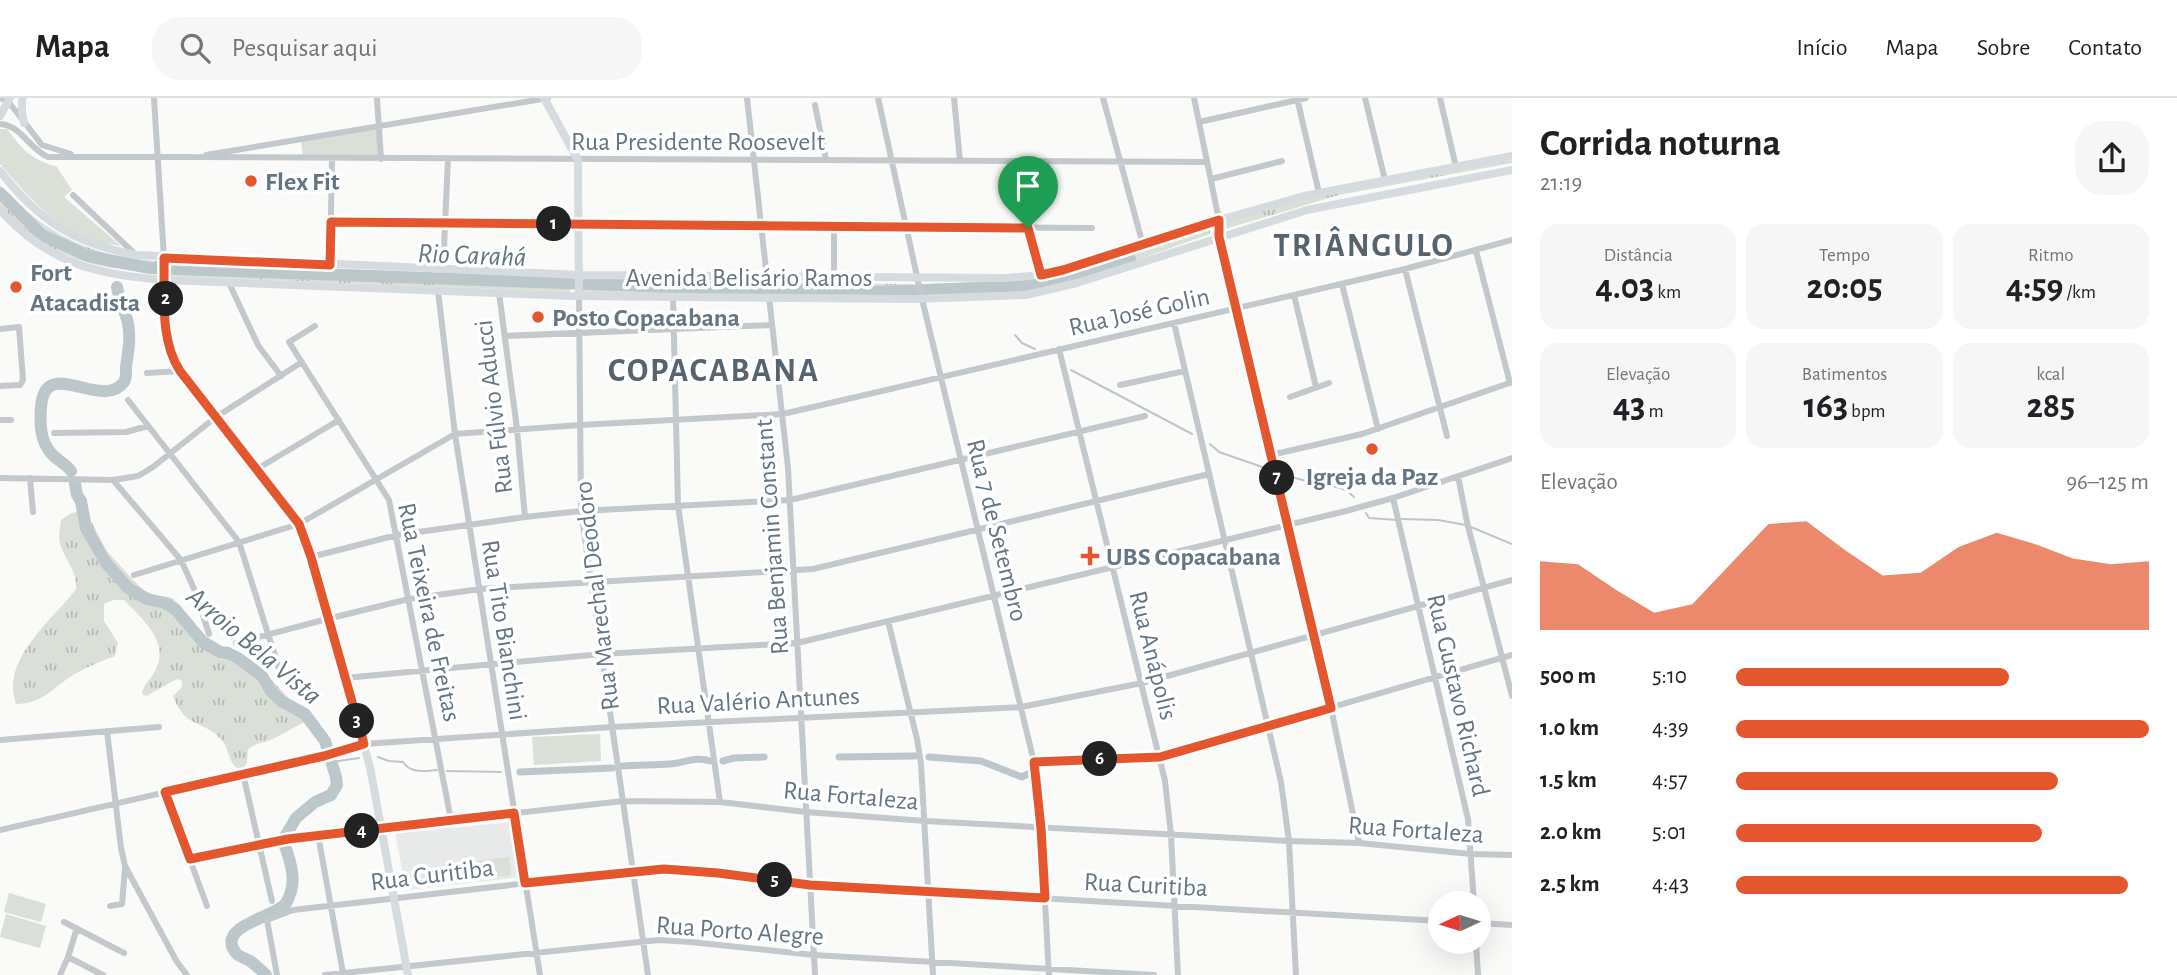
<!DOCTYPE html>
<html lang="pt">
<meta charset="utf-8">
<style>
:root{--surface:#fff;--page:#f6f6f6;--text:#202124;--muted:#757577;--line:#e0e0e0;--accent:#e4572e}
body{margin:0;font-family:"Alegreya Sans",sans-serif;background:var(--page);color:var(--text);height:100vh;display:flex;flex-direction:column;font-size:26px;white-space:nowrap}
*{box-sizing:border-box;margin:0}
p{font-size:23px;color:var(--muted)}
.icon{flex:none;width:38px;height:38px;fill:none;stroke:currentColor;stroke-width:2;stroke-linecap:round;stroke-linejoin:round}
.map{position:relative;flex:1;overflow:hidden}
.panel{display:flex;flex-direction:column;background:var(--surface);width:665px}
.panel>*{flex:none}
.needle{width:46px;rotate:266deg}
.buttons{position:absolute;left:1428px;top:793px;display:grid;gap:14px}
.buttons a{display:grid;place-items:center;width:63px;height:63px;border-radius:50%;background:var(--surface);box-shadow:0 7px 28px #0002;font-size:35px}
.pin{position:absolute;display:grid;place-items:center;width:60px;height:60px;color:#fff;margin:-72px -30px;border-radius:50% 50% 50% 0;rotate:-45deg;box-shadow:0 0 7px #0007}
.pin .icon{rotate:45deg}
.km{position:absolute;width:35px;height:35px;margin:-18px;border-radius:50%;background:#222;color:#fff;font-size:19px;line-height:35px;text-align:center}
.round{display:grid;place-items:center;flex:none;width:74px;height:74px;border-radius:28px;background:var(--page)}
.summary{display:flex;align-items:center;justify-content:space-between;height:119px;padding:0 28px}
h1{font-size:38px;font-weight:700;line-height:52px}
.stats{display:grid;grid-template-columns:repeat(3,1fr);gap:10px;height:119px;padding:7px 28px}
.stats div{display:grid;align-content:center;border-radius:18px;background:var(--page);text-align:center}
.stats b{font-size:35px;font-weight:700}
.stats small{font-size:19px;font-weight:400}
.stats p{font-size:19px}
.chart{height:196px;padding:14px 28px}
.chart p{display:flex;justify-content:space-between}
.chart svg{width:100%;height:126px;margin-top:7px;fill:var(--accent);opacity:.7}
ul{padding:0 28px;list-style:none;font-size:23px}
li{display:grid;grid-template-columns:112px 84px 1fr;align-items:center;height:52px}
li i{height:18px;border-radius:9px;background:var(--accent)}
header{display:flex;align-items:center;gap:42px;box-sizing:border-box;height:98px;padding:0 35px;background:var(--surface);border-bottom:2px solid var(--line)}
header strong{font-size:33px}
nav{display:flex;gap:38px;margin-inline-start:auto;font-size:24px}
.search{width:490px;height:63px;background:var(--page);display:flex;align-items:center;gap:18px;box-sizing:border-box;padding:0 24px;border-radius:28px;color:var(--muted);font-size:26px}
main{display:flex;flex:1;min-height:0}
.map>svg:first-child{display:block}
.built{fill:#e8e9e9}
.grass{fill:url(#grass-tufts)}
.park{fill:#dadfd7}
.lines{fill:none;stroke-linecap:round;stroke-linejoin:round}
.stream{stroke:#bbc7cb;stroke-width:2}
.canal{stroke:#bbc7cb;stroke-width:7}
.river{stroke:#bbc7cb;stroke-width:12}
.minor{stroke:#c3c8cc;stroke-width:6}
.major{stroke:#d6dbdf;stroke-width:8}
.route-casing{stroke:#fff;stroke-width:14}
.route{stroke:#e4572e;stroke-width:9}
.poi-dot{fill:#e4572e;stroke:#fff;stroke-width:2.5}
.labels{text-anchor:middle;stroke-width:7;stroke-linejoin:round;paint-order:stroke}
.street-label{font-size:26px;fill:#657683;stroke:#fff}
.poi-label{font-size:26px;font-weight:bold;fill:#657683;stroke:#fff;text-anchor:start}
.water-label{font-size:28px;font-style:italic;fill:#60757c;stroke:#fff}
.district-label{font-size:33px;font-weight:bold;letter-spacing:2px;fill:#57646e;stroke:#fff}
</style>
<header>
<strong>Mapa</strong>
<div class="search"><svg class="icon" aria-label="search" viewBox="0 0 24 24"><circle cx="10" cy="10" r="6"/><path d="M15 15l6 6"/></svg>Pesquisar aqui</div>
<nav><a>Início</a><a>Mapa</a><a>Sobre</a><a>Contato</a></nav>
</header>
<main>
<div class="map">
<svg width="1512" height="877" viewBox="0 0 1512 877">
<defs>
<pattern id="grass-tufts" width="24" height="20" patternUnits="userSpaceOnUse" patternTransform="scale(1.75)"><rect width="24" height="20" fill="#dadfd7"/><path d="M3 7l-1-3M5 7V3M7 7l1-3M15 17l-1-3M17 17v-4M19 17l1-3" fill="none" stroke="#b4b9b4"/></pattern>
</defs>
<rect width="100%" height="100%" fill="#fafaf8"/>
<path class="built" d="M 512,724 L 520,779 L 406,792 L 395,735 Z"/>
<path class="grass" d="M 1512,62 L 1512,65 L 1339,97 L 1222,132 L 1221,125 L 1324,95 Z
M 0,87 C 42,134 94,161 158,163 L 158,175 C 109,171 69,166 28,135 C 18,127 9,117 0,108 Z
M 1210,131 L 1210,136 L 1089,179 L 1023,194 L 926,198 L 925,186 L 1009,184 L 1060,176 Z
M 169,163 L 570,182 L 570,194 L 169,178 Z
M 579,183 L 761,183 L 763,185 L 764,197 L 579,195 Z
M 773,185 L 910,186 L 914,195 L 774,196 L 772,195 Z
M 80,414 L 89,419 L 106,452 L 134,483 L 145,493 L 156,498 L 170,499 L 178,505 L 199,532 L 211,543 L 224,551 L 240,556 L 249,561 L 271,581 L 291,603 L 311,618 L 308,623 C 294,628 283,637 270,642 C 261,646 254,645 248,652 L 247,665 L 243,670 L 237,670 C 228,663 229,650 221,641 C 202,621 185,631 173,598 L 182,589 L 182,583 L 177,581 L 146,598 L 142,596 C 142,587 151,582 155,573 C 171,544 142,521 124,502 L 113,502 L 104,506 L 104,523 L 118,545 L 115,558 C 99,564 84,570 70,579 C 49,593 43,605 16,606 C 0,561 52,523 76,491 C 77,470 65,464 60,445 C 58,438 60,430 61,422 L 71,415 Z"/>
<path class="park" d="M 379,28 L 381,61 L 303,60 L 301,41 Z
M 0,31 L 7,31 C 24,53 29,60 57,69 L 72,92 L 64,99 L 121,148 C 110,146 98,145 88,141 C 52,126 25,95 0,66 Z
M 600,636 L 601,663 L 534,667 L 532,639 Z
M 509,759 L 511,777 L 480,781 L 477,763 Z
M 9,795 L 46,806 L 41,824 L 4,814 Z
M 6,816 L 46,828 L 40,850 L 0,839 Z"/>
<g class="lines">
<path class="stream" d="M 982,190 L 983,194
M 1015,237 L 1022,245 L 1035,251
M 1071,272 L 1192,336
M 1210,346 L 1219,354 L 1265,370
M 1280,376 L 1310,384 L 1316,389 C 1332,388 1342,387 1354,399
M 1366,415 L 1369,420 L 1397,422
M 1402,421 L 1438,422 L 1466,427
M 1471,429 L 1512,446
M 378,659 L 389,663 L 403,664 C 411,676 424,673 437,672
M 332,664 L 359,660
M 447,673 L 501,674"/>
<path class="canal" d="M 839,659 L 915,658
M 929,659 L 981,663 L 1022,679 L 1028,676
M 723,663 L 734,660 L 764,659
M 622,668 C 638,667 654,667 670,666 C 684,665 696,658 710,663
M 520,674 L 612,670"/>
<path class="river" d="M 0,95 L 42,137 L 88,158 L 150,170 L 703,190 L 880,194 L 999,189 L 1046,185 L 1130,161
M 71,373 C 65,364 53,361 48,351 C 40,339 40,324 41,309 C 45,256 102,314 124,284 C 127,279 126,274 126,269 C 128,254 131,241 128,225 C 125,213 119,202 117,189
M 75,386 L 77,397 L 81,403 L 86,430 L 106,465 L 128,490 L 147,501 L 165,505 L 176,512 L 203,544 L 220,554 L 228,555 L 238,560 L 262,578 L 271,593 L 281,603 L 305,616 L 325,643 L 336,679 L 337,687 L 331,697 L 315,704 L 296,720 L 283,742 C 290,762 299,784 286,805 C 277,819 214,828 236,855 C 239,859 245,860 250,863 C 256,867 261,872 266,877"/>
<path class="minor" d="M 0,0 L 8,3 L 42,47 L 71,56
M 154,0 L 164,160
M 377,0 L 381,61
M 747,0 L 788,370 L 815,877
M 878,0 L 922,201 L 1034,664 L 1041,730 L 1049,877
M 954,0 L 960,63
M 1103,0 L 1143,147
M 1194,0 L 1219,122 L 1219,139 L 1331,610 L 1359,745
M 1297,0 L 1319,95
M 1365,0 L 1385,82
M 1440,0 L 1456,69
M 815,7 L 826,62
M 1199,24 L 1306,0
M 0,26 C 21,27 29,51 48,59 L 192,59
M 206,57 L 548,0
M 190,59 L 1207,64
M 1011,63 L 1041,177
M 1211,81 L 1282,63
M 73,97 L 135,156
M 331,124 L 1092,130
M 1476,153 L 1510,285
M 330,167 L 332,61
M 1405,171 L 1447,338
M 443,172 L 448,61
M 834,180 L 834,128
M 229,185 L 258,247 L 281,278
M 1342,186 L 1378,331
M 438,193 L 455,336 L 540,877
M 499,195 L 517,331 L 525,419
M 1294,197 L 1316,289
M 579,198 L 581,413 L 648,877
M 673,199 L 678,407 L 720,704
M 1174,225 L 1281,684 L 1289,743 L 1296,877
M 315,228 L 289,244 L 389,402 L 451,722
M 0,231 L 19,229 L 23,282 L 20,287 L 0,288
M 505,238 L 772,227
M 1059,251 L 1165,683 L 1171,737 L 1178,877
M 147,275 L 180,273
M 1120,287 L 1185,273
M 1290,299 L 1329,285
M 128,302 L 239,444 L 281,577
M 0,322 L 11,322
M 54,335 L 126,334 L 148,328
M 1271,357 L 1362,336 L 1512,284
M 257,371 L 339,322
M 1458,378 L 1467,424 L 1512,598
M 0,380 L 113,382 L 138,378 L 153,369 L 216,319 L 302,264
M 30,380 L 33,414
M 113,382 L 181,462 L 195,493 L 209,536
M 1393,400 L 1468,721 L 1474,805
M 311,459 L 397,437 L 525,419 L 581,413 L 790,402 L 1145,318
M 134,477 L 299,426 L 455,336 L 580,327 L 783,316 L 1405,171 L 1512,142
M 888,523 L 917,641 L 921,666 L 933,877
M 236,545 L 327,521 L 409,501 L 480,491 L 813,471 L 1209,376
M 345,580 L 602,556 L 797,545 L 1346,413 L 1393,400 L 1512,360
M 107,633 L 121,750 L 125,768 L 177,864 L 187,877
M 0,642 L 159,629
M 1034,664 L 1160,659 L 1512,557
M 243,676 L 272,803
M 165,694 L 207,808
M 0,732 L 324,658 L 364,646 L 612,629 L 1021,609 L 1142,585 L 1512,482
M 318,737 L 343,875
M 190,761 L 288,741 L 623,703 L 720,704 L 806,714 L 925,723 L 1289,743 L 1359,745 L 1471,756 L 1512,757
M 110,808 L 122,806 L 125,770
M 64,824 L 124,855
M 1479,825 L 1512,827
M 1476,844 L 1478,877
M 68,859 L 77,830
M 60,877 L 68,859 L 103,877
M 277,877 L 267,822 L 293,812 L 633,773 C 693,770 751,779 810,787 L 1440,823
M 325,877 L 659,842 L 691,844 L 814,857 L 1154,877"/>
<path class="major" d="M 22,0 L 22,15 L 24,25
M 544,0 L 578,62 L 579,198
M 0,18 L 10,0
M 0,73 C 38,122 75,146 136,157 L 582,177 L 1006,180 L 1041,177 L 1063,172 L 1219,122 L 1304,98 L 1512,58
M 0,112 C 48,165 96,177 165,182 L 572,198 L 915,201 L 1026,197 L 1077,185 L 1307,112 L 1512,72
M 164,160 L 167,234 L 168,245 L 174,263 L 295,419 L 307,446 L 370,669 L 408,877"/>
</g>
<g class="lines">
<g class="route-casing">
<path id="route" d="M 1219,122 L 1219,139 L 1331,610 L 1160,659 L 1034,664 L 1041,730 L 1045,800 L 810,787 L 718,775 L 664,771 L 525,785 L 514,715 L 288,741 L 190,761 L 165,694 L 324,658 L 364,646 L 311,459 L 299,426 L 180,273 C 159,241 165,196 164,160 L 330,167 L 331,124 L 1028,130 L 1041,177 L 1063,172 Z"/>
</g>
<use href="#route" class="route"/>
</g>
<g class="poi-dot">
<circle cx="251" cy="83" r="7"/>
<circle cx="16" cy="189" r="7"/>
<circle cx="538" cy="219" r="7"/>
<circle cx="1372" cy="351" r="7"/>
<path d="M1086.5 447.5h7v7h7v7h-7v7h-7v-7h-7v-7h7z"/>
</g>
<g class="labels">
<g class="street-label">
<text x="698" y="52">Rua Presidente Roosevelt</text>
<text x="749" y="188">Avenida Belisário Ramos</text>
<text transform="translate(1139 213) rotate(-13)" y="9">Rua José Golin</text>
<text transform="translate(493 309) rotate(-97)" y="9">Rua Fúlvio Aducci</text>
<text transform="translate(998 432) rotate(76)" y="9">Rua 7 de Setembro</text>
<text transform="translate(771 439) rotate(-94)" y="9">Rua Benjamin Constant</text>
<text transform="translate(596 498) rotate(-97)" y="9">Rua Marechal Deodoro</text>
<text transform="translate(430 514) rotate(78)" y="9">Rua Teixeira de Freitas</text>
<text transform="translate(505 532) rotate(81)" y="9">Rua Tito Bianchini</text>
<text transform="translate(1154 557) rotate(76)" y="9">Rua Anápolis</text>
<text transform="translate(1459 597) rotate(77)" y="9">Rua Gustavo Richard</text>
<text transform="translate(758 602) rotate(-3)" y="9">Rua Valério Antunes</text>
<text transform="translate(851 697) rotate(5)" y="9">Rua Fortaleza</text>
<text transform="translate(1416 731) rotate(4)" y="9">Rua Fortaleza</text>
<text transform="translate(432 776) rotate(-7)" y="9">Rua Curitiba</text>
<text transform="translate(1146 786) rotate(3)" y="9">Rua Curitiba</text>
<text transform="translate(740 832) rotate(4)" y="9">Rua Porto Alegre</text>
</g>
<g class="poi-label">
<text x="265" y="92">Flex Fit</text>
<text x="30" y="183">Fort<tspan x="30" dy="30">Atacadista</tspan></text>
<text x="552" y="228">Posto Copacabana</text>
<text x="1372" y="387" text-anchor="middle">Igreja da Paz</text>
<text x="1106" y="467">UBS Copacabana</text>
</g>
<g class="water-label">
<text transform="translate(472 156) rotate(2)" y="10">Rio Carahá</text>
<text transform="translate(255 547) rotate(40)" y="10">Arroio Bela Vista</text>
</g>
<g class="district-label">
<text x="1364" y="158">TRIÂNGULO</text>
<text x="714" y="283">COPACABANA</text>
</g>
</g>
</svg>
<div class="buttons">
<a><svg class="needle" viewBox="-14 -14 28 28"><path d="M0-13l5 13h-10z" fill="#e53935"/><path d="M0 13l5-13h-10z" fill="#757577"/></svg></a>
</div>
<div class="pin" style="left:1028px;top:130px;background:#1e9e55"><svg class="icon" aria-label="arrive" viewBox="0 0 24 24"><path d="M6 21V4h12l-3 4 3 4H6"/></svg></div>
<b class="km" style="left:554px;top:126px">1</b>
<b class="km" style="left:166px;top:201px">2</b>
<b class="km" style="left:357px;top:623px">3</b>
<b class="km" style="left:362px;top:733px">4</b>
<b class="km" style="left:775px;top:782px">5</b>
<b class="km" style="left:1100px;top:661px">6</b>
<b class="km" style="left:1277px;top:380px">7</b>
</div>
<section class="panel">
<div class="summary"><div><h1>Corrida noturna</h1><p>21:19</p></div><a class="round"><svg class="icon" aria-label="share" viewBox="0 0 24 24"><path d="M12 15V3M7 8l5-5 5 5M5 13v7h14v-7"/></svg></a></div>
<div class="stats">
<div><p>Distância</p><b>4.03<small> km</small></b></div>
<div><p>Tempo</p><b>20:05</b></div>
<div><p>Ritmo</p><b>4:59<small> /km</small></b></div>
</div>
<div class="stats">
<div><p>Elevação</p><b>43<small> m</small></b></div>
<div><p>Batimentos</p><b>163<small> bpm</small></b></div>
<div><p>kcal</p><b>285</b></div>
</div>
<div class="chart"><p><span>Elevação</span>96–125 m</p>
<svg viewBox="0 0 160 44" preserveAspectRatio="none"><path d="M0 44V20L10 21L20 30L30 38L40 35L50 21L60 7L70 6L80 16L90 25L100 24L110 15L120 10L130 14L140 19L150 21L160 20V44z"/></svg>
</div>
<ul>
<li><b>500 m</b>5:10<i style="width:66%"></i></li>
<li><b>1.0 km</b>4:39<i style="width:100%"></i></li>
<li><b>1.5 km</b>4:57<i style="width:78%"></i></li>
<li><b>2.0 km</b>5:01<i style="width:74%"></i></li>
<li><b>2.5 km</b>4:43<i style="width:95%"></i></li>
</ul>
</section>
</main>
